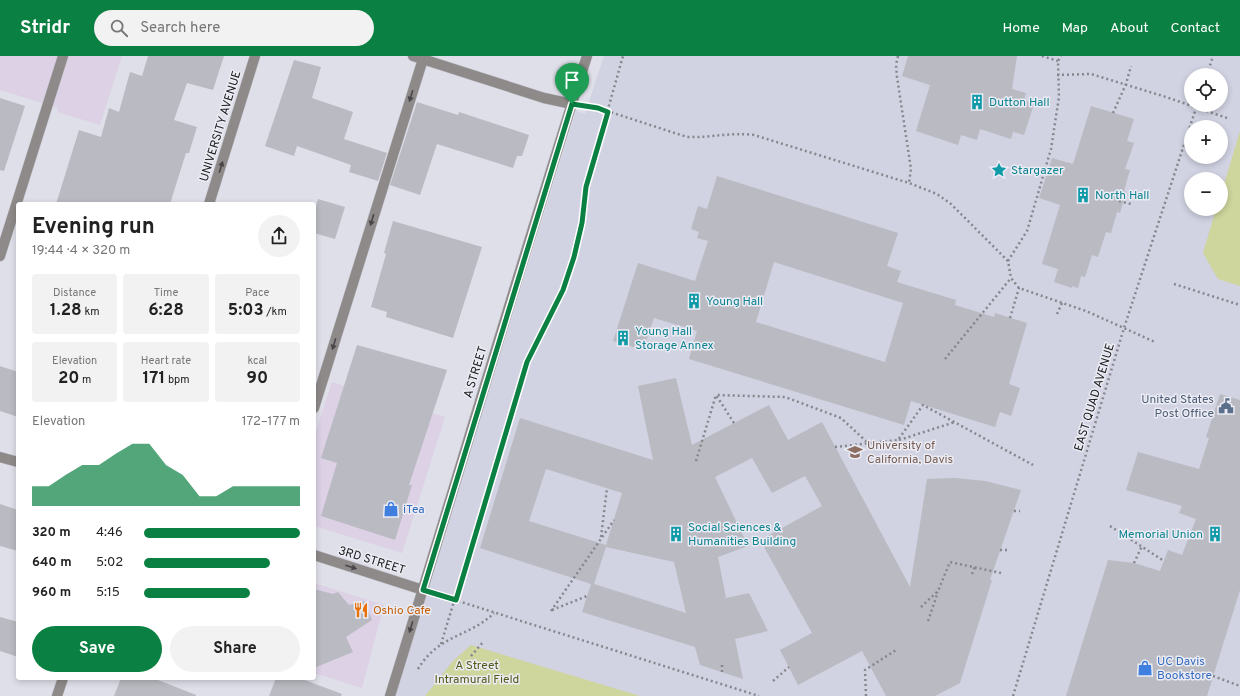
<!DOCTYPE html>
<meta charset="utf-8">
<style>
:root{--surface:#fff;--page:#f2f2f2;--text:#222;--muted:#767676;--accent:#0b8043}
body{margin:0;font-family:Overpass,sans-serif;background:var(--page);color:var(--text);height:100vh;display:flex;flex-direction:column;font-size:15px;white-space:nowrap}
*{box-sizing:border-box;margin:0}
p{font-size:13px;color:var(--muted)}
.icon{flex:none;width:22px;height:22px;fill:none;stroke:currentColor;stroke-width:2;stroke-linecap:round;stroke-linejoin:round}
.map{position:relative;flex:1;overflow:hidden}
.drawer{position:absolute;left:16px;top:146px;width:300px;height:478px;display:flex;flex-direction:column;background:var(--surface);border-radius:4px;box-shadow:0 2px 6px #0003}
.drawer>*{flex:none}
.controls{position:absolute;left:1184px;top:12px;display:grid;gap:8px}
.controls a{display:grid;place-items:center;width:44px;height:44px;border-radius:50%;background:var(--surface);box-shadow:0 2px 6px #0003;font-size:20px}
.pin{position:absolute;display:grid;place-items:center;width:34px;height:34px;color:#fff;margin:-41px -17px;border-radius:50% 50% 50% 0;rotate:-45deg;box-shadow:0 0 4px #0007}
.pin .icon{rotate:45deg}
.round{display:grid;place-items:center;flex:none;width:42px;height:42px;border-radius:21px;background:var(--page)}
.headline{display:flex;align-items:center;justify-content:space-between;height:68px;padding:0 16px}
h1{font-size:22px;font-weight:700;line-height:30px}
.metrics{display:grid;grid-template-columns:repeat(3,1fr);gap:6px;height:68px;padding:4px 16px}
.metrics div{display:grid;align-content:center;border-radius:4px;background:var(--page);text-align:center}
.metrics b{font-size:17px;font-weight:700}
.metrics small{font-size:11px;font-weight:400}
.metrics p{font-size:11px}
.chart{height:112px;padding:8px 16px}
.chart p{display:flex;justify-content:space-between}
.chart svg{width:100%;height:72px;margin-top:4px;fill:var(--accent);opacity:.7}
.action{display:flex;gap:8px;margin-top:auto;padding:8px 16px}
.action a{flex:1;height:46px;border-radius:24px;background:var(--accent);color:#fff;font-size:16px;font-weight:700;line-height:46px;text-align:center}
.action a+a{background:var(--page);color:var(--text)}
ul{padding:0 16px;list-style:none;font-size:13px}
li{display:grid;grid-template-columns:64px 48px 1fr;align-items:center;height:30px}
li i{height:10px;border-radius:5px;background:var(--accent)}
header{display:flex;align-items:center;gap:24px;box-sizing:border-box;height:56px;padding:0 20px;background:var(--accent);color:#fff}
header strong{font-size:19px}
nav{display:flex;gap:22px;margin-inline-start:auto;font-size:14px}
.search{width:280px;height:36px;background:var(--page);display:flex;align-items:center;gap:10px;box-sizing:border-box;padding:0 14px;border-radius:22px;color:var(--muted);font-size:15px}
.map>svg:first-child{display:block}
.commercial{fill:#dcd1e5}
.built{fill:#d1d2e2;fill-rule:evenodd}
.green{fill:#ced59d}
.building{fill:#babac2;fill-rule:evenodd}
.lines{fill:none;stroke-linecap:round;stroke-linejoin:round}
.minor-casing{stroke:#bcbdc5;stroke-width:11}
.path{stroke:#86878d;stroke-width:2.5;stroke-dasharray:2 3;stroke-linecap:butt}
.minor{stroke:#8f8a8a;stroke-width:10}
.oneway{fill:#484648}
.route-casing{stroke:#fff;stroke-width:8}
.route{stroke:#0b8043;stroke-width:5}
.labels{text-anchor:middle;stroke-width:3;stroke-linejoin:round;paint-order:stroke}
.culture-label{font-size:12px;fill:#0d838f;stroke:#ececf5;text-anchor:start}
.street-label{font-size:12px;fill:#212124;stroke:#ececf5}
.service-label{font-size:12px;fill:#4e5e75;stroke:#ececf5;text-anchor:end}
.education-label{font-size:12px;fill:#785e54;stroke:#ececf5;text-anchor:start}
.shop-label{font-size:12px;fill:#366cbe;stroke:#ececf5;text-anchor:start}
.food-label{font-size:12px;fill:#c56008;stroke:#ececf5;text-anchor:start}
.park-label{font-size:12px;fill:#535817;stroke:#ececf5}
</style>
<header>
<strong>Stridr</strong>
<div class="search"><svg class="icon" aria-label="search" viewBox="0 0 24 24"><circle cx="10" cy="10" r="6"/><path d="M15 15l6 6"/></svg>Search here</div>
<nav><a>Home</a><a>Map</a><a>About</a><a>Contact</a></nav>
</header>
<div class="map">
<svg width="1240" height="640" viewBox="0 0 1240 640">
<rect width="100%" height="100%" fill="#dedfe8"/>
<path class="commercial" d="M 0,0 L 122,0 L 100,69 L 57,56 L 58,52 L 0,34 Z
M 332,326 L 445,361 L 402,497 L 314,470 L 314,381 Z
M 314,527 L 384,549 L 362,632 L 314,617 Z"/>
<path class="built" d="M 604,0 L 1240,0 L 1240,640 L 394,640 L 576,55 L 585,58 ZM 1191,19 L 1221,19 L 1221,49 L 1191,49 ZM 1191,71 L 1221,71 L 1221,101 L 1191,101 ZM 1191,123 L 1221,123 L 1221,153 L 1191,153 Z"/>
<path class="green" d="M 1240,75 L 1240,230 L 1218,223 L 1203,197 L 1216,153 L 1221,153 L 1221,138 Z
M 471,589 L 640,640 L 425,640 L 453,605 Z"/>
<path class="building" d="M 148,0 L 224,0 L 213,34 L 187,27 L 174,64 L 197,71 L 189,97 L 186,97 L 170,148 L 56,148 L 79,74 L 101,81 L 109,52 L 119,56 L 130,16 L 142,20 Z
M 908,0 L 1017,0 L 1012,33 L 1026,37 L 1024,44 L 1034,48 L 1024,79 L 1013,76 L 1011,83 L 980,73 L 977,84 L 961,79 L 958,89 L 916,75 L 930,29 L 902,20 Z
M 294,4 L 321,11 L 312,42 L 353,56 L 344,83 L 387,97 L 378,125 L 349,116 L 351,109 L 297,90 L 294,100 L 265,90 Z
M 0,42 L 25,50 L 4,115 L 0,114 Z
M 417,46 L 458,59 L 459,56 L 529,79 L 522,100 L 517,100 L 513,112 L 437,88 L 420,139 L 390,129 Z
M 1091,50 L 1134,63 L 1127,85 L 1134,87 L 1125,113 L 1130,114 L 1124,135 L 1126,136 L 1120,157 L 1117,156 L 1111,177 L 1106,176 L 1098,201 L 1092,199 L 1085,221 L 1081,220 L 1078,232 L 1072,230 L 1072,232 L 1054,226 L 1058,213 L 1042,208 L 1060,149 L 1039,142 L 1052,102 L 1073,108 Z
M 717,120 L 898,177 L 887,210 L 901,215 L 897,226 L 956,244 L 955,249 L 994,261 L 995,257 L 1027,267 L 1009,328 L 1020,332 L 1011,360 L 1000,356 L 995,371 L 911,345 L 904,369 L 689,303 L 697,275 L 654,262 L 643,294 L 613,285 L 638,207 L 695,225 L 708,185 L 697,182 L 699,176 L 691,173 L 698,150 L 707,153 ZM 774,206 L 903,247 L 885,306 L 756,266 Z
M 318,143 L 345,151 L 335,183 L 314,177 L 314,156 Z
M 393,165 L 482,191 L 453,282 L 386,261 L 387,256 L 371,251 L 386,198 L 384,197 Z
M 357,289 L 447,314 L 409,429 L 412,429 L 395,484 L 321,460 L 337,407 L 321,402 Z
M 0,310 L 18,316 L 18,361 L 0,355 Z
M 676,322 L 692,389 L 769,349 L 788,384 L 822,366 L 910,531 L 927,423 L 955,422 L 985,425 L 1021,434 L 990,524 L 992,524 L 960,627 L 935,640 L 886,640 L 862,595 L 798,629 L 780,594 L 812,577 L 760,484 L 822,450 L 805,420 L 772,437 L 752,402 L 715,421 L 748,490 L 718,501 L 726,542 L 749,537 L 768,575 L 735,583 L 743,623 L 700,609 L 695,591 L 582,556 L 591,528 L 480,492 L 520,362 L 653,404 L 638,330 ZM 546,413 L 622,437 L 606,489 L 529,465 ZM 606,491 L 674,506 L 686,557 L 594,528 Z
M 1220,338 L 1240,344 L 1240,534 L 1207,640 L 1066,640 L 1108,504 L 1134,507 L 1160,515 L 1168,494 L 1182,499 L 1196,463 L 1179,457 L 1182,450 L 1126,434 L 1138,396 L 1199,413 L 1209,382 L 1206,381 Z
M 0,448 L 18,454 L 18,495 L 0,490 Z
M 314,533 L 333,538 L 338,536 L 349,549 L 364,545 L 372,564 L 346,581 L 353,596 L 314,612 Z
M 0,561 L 18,566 L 18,601 L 0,595 Z
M 121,622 L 153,622 L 196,639 L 196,640 L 114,640 Z
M 276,622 L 299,622 L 342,638 L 341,640 L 269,640 Z"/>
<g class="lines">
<g class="minor-casing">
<path id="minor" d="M 413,0 L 544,42 L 572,48
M 209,148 L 255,0
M 0,200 L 63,0
M 314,352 L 423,3
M 0,401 L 18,406
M 314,499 L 423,534
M 57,640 L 63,622
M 390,640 C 456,427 519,213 587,0"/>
</g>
<path class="path" d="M 898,0 L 896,9 L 897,21 L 911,113 L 909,127
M 1042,0 L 1058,5
M 1057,19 L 1091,18 L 1166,41 L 1230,63
M 1207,19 L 1213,0
M 587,51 L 598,52 L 687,81 C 711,82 730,76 754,79 L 909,127 L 937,138 L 951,148 L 1008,205 L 1011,222 L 1019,232 L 1086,255 L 1155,286
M 1113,57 L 1126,28 L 1131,10
M 1119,145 L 1131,148
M 1008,205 L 1027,175 L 1051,93 L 1059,41 L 1058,5 L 1061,0
M 1174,228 L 1240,249
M 1057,258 L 1062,247
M 1010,262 L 1019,232
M 945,303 L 1011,222
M 734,367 L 716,339 L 785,341 L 841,362 L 868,387
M 899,384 L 955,366
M 835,391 L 898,384 L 923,349 L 1033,409
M 696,405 L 716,339
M 1014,455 L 1020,455
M 1110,470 L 1164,505
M 601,481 L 607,432
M 1000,494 L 1008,494
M 1134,507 L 1142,490
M 972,518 L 975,511
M 439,539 L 759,640
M 921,551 L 938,535 L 950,506 L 1001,517
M 552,554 L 587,540
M 551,555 L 614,464
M 928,565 L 938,536
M 441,588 L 527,306 L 563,234 L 574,201 L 582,167 L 586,131 L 623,0
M 471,600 L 484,585
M 418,613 C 439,578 470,581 494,557
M 722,616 L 722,609
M 1213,620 L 1240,630
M 773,625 L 789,611
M 866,640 L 865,614 L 896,594
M 1013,640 L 1124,272 L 1197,49"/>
<use href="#minor" class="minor"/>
</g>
<defs><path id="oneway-solid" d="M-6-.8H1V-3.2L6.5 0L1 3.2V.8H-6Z"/></defs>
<g class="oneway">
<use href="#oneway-solid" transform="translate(411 40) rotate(107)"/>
<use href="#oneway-solid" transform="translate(221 111) rotate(-73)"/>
<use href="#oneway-solid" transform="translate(372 164) rotate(107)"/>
<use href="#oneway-solid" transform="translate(334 288) rotate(107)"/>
<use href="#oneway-solid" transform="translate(351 511) rotate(17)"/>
<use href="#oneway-solid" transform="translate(411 571) rotate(107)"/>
</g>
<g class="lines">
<g class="route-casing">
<path id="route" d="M 572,48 L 598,52 L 608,56 L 586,131 L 582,167 L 574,201 L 563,234 L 527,306 L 456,544 L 423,534 Z"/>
</g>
<use href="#route" class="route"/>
</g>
<defs>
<g id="building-bare" transform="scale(1.2)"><path d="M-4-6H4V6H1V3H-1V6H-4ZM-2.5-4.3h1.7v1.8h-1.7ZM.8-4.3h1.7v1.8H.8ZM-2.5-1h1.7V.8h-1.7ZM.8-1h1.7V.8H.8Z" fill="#0f9aa8" stroke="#ececf5" stroke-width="2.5" paint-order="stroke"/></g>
<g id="sight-bare" transform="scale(1.2)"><path d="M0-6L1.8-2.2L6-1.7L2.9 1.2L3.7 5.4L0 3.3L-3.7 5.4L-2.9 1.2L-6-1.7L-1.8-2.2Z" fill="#0f9aa8" stroke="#ececf5" stroke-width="2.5" paint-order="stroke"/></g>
<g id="civic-bare" transform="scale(1.2)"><path d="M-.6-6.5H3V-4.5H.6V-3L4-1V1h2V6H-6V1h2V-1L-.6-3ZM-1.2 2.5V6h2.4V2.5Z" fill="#5c6f8a" stroke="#ececf5" stroke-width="2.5" paint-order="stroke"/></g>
<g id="university-bare" transform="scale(1.2)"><path d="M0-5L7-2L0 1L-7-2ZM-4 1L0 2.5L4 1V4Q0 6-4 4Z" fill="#8d6e63" stroke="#ececf5" stroke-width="2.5" paint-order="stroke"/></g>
<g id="shop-bare" transform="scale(1.2)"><path d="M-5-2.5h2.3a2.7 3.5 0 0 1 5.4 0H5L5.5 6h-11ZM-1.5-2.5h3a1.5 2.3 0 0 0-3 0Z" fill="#3f7fe0" stroke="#ececf5" stroke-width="2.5" paint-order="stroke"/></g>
<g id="restaurant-bare" transform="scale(1.2)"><path d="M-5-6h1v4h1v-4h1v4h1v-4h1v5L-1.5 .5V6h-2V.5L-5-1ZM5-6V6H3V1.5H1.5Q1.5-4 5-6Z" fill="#e8710a" stroke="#ececf5" stroke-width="2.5" paint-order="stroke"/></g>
</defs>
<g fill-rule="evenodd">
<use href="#building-bare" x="977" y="46"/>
<use href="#sight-bare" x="999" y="114"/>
<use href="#building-bare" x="1083" y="139"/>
<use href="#building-bare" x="694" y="245"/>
<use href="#building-bare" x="623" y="282"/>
<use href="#civic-bare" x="1226" y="350"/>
<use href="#university-bare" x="855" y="396"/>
<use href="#shop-bare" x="391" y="453"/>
<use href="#building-bare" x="676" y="478"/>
<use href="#building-bare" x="1215" y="478"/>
<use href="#restaurant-bare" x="361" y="554"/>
<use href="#shop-bare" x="1145" y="612"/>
</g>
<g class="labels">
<g class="culture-label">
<text x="989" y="50">Dutton Hall</text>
<text x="1011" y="118">Stargazer</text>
<text x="1095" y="143">North Hall</text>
<text x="706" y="249">Young Hall</text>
<text x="635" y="279">Young Hall<tspan x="635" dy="14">Storage Annex</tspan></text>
<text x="688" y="475">Social Sciences &amp;<tspan x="688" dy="14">Humanities Building</tspan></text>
<text x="1203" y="482" text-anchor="end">Memorial Union</text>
</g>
<g class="street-label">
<text transform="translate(220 70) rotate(-73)" y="4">UNIVERSITY AVENUE</text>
<text transform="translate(475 316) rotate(-73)" y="4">A STREET</text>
<text transform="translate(1094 341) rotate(-73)" y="4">EAST QUAD AVENUE</text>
<text transform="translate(372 504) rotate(17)" y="4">3RD STREET</text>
</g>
<g class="service-label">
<text x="1214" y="347">United States<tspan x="1214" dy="14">Post Office</tspan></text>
</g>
<g class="education-label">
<text x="867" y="393">University of<tspan x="867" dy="14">California, Davis</tspan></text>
</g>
<g class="shop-label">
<text x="403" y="457">iTea</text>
<text x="1157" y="609">UC Davis<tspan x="1157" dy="14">Bookstore</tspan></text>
</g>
<g class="food-label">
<text x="373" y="558">Oshio Cafe</text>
</g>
<g class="park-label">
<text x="477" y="613">A Street<tspan x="477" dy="14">Intramural Field</tspan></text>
</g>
</g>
</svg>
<div class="controls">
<a><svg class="icon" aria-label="locate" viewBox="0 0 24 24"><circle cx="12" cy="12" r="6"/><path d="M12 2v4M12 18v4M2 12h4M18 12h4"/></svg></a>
<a>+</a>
<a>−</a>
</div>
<div class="pin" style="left:572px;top:48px;background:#1e9e55"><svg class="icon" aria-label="arrive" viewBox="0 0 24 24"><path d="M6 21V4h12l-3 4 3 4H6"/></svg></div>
<section class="drawer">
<div class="headline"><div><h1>Evening run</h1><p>19:44 · 4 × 320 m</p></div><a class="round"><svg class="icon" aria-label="share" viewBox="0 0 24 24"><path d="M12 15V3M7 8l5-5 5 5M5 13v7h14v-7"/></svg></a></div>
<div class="metrics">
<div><p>Distance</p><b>1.28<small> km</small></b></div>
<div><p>Time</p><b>6:28</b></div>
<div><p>Pace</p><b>5:03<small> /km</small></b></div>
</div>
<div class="metrics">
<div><p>Elevation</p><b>20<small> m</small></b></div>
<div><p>Heart rate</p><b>171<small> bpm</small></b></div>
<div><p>kcal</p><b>90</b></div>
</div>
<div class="chart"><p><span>Elevation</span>172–177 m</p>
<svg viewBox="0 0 160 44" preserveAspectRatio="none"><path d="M0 44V32L10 32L20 25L30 19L40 19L50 12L60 6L70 6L80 19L90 25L100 38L110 38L120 32L130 32L140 32L150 32L160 32V44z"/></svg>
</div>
<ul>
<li><b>320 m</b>4:46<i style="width:100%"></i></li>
<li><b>640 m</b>5:02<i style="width:81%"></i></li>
<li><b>960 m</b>5:15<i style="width:68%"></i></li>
</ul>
<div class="action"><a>Save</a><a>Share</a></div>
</section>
</div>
